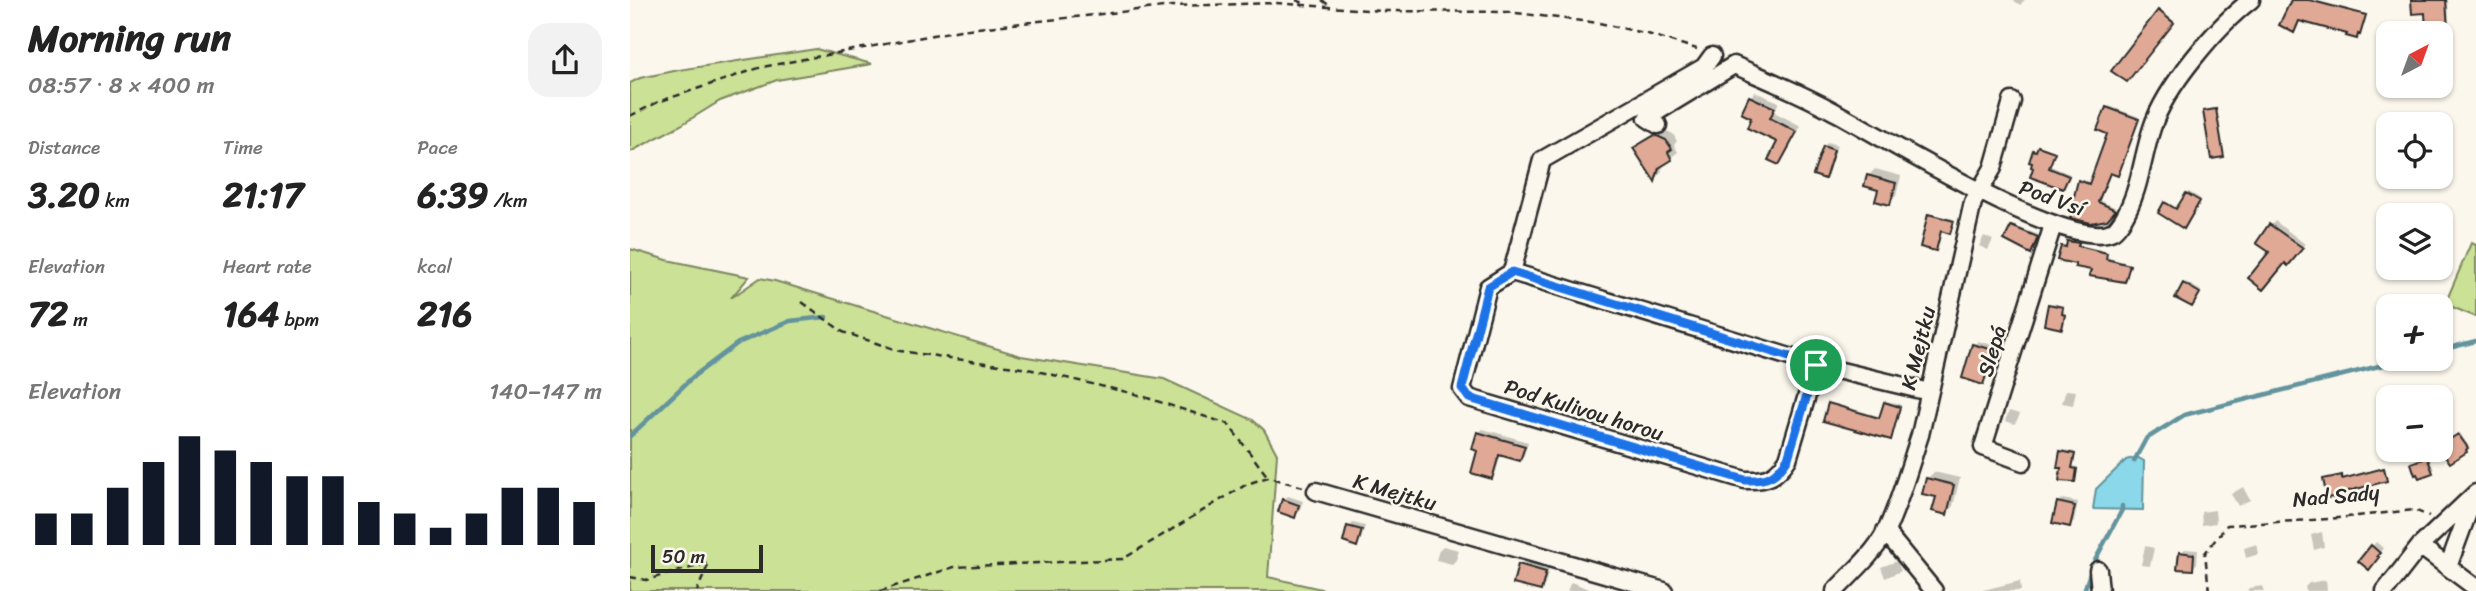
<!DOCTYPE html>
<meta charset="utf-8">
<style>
:root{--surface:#fff;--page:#f2f2f2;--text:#222;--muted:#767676;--accent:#111827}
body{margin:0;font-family:Sriracha,sans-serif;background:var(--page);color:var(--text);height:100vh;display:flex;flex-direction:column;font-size:26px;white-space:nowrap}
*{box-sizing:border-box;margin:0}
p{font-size:23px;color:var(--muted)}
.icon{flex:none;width:38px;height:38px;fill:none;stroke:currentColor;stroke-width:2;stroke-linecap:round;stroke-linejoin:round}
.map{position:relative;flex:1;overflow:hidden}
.side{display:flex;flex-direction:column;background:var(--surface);width:630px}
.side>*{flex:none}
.needle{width:46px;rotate:41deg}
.controls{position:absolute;left:1746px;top:21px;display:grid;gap:14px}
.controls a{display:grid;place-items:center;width:77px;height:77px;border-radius:14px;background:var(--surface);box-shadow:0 2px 5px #0004;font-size:35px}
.scale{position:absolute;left:21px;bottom:18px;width:112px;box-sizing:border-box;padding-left:7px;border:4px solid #2b2b2b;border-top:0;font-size:19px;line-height:24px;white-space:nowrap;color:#2b2b2b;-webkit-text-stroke:5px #fbf7ec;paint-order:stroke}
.pin{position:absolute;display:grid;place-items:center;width:60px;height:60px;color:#fff;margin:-30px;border:4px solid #fff;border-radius:50%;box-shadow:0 2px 7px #0007}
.round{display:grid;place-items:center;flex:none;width:74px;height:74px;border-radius:21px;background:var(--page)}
.overview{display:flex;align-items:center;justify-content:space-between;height:119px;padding:0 28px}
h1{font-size:38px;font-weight:700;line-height:52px}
.stats{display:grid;grid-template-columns:repeat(3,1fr);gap:10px;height:119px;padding:7px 28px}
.stats div{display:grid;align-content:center}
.stats b{font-size:35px;font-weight:700}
.stats small{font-size:19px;font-weight:400}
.stats p{font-size:19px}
.chart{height:196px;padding:14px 28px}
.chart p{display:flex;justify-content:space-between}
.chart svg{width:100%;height:126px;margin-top:7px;stroke:var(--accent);stroke-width:6}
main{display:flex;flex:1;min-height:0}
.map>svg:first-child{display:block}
.green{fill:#cbe196;stroke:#7b8660;stroke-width:2}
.water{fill:#8ad8e9;stroke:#64939d;stroke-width:2}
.shadow{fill:#0003}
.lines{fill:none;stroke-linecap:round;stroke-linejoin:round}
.stream{stroke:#64939d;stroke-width:4.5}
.building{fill:#dfa995;stroke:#2b2b2b;stroke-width:2}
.street-casing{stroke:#2b2b2b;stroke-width:21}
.path{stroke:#2b2b2b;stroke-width:2.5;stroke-dasharray:7 5;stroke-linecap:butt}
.street{stroke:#fbf7ec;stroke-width:16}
.route-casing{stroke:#fff;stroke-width:14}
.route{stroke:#1a73e8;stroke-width:9}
.labels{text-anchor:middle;stroke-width:5;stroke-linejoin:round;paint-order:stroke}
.street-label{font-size:21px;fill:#2b2b2b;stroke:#fbf7ec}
</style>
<main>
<section class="side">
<div class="overview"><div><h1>Morning run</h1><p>08:57 · 8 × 400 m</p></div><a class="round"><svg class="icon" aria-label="share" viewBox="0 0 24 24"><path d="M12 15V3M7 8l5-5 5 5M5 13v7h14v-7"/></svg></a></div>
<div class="stats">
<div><p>Distance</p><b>3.20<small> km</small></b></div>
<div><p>Time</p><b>21:17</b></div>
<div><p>Pace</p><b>6:39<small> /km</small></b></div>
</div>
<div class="stats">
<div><p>Elevation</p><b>72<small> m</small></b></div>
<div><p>Heart rate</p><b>164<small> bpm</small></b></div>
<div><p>kcal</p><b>216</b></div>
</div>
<div class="chart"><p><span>Elevation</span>140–147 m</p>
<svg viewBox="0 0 160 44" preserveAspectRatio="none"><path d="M5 44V33M15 44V33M25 44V24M35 44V15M45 44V6M55 44V11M65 44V15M75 44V20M85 44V20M95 44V29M105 44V33M115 44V38M125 44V33M135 44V24M145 44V24M155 44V29"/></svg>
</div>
</section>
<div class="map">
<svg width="1846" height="591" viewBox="0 0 1846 591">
<rect width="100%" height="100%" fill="#fbf7ec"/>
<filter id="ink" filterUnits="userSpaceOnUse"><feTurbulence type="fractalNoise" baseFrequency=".0143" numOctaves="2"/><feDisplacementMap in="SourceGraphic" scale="14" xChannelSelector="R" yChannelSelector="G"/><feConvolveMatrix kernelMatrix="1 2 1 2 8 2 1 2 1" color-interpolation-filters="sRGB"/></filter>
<g filter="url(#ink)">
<path class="green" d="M 186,49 L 242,64 L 147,80 L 90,101 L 51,125 L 0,152 L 0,83 L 10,78 L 49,70 Z
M 1841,243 L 1846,245 L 1846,317 L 1815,304 Z
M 0,249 L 37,260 L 119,277 L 101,298 L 130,278 L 145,281 L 391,356 L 534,379 L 623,420 L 634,430 L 647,454 L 638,577 L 700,591 L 0,591 Z"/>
<path class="water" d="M 1507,457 L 1514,461 L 1513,510 L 1463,509 L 1466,489 L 1496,460 Z"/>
<path class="shadow" d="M 1383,0 L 1395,0 L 1390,5 Z
M 1663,0 L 1685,0 L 1736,14 L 1728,35 L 1727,37 Z
M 1783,0 L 1818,0 L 1819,25 L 1817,27 Z
M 1530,10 L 1544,21 L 1529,41 L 1484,70 Z
M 1125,92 L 1149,102 L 1144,112 L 1171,126 L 1154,158 L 1148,163 L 1150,142 L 1123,117 L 1120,97 Z
M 1479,106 L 1509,117 L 1489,172 L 1480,171 L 1469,200 L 1486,208 L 1483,213 L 1470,220 L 1450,181 L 1451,179 L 1461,183 L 1479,133 Z
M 1587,108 L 1594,153 L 1593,155 L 1575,112 Z
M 1033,129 L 1043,134 L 1047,141 L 1044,145 L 1048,152 L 1034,163 L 1031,173 L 1025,179 L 1005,148 L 1012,141 Z
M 1198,142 L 1207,145 L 1198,173 L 1194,177 L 1194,146 Z
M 1411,146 L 1425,151 L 1420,166 L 1440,174 L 1434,185 L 1405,167 L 1405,151 Z
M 1245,169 L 1271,176 L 1266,196 L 1259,203 L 1238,176 Z
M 1559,192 L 1571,199 L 1556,225 L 1536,204 L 1537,202 L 1549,209 Z
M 1302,214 L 1324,219 L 1320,232 L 1312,230 L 1305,249 L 1300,215 Z
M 1645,221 L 1675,244 L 1658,264 L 1628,243 Z
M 1384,226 L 1409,235 L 1401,252 L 1382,227 Z
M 1354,236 L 1363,240 L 1358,250 L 1349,246 Z
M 1441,240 L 1450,242 L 1449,245 L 1478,252 L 1476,257 L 1501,264 L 1496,279 L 1494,280 L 1463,268 L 1432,247 L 1438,246 Z
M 1556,282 L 1571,291 L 1563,304 L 1547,297 Z
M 1422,303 L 1434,306 L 1432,312 L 1436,313 L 1431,327 L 1416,323 Z
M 1348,341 L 1367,346 L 1357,378 L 1353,383 L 1344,345 Z
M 1436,390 L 1446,391 L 1443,405 L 1432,403 Z
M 1257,401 L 1271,405 L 1262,436 L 1199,404 L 1201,403 L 1252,417 Z
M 1379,411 L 1390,414 L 1385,424 L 1375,421 Z
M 853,429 L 898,442 L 894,455 L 890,459 L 871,454 L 866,472 L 862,477 L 850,450 L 848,433 Z
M 1830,433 L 1838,445 L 1836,447 L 1811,447 Z
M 1434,450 L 1445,452 L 1443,466 L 1448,467 L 1445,480 L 1432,452 Z
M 1799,457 L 1804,470 L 1802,471 L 1784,462 Z
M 1755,468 L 1758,478 L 1756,480 L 1716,490 L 1716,496 L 1695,479 L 1713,474 L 1714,478 Z
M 1304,472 L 1330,478 L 1323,506 L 1316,513 L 1297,479 Z
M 1613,487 L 1620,500 L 1608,506 L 1601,494 Z
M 658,496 L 673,501 L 669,512 L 664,516 L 653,500 Z
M 1432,499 L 1448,502 L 1444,521 L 1440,525 L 1428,503 Z
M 1585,510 L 1586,523 L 1572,525 L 1571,512 Z
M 723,523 L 735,526 L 731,540 L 726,545 L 719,527 Z
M 1692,532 L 1694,547 L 1684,550 L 1681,535 Z
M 1746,542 L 1753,548 L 1743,563 L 1742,547 Z
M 1627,544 L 1629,554 L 1616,558 L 1614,548 Z
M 813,546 L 829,550 L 826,560 L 822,564 L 806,560 L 809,550 Z
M 1515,546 L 1524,548 L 1520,566 L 1511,565 Z
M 1555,549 L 1568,550 L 1567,563 L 1563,568 L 1550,553 Z
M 894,561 L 919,568 L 915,585 L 910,589 L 890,565 Z
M 1267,561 L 1271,571 L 1255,578 L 1251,567 Z
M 1696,580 L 1697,589 L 1696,591 L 1676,591 L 1675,587 L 1679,583 Z
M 1390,581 L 1391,591 L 1349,591 Z
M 941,582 L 959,589 L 959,591 L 937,591 Z
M 1633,586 L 1634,591 L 1617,591 L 1619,588 Z"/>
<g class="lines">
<path class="stream" d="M 1811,350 L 1846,341
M 0,436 L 64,376 L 108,343 L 160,321 L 196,317
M 1504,461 L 1516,439 L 1554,415 L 1777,359
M 1454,591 L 1463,564 L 1492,510 L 1492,506"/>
</g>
<path class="building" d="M 1661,0 L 1679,0 L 1736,15 L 1730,35 L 1728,34 L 1727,39 L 1716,36 L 1717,34 L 1669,21 L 1664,33 L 1649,25 Z
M 1781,0 L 1816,0 L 1818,29 L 1796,30 L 1795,13 L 1782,14 Z
M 1528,10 L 1544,23 L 1497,82 L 1481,71 Z
M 1119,96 L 1145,108 L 1140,118 L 1167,132 L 1149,165 L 1138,160 L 1147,142 L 1117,128 L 1121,118 L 1111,113 Z
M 1476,107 L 1509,119 L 1488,176 L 1480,173 L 1468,202 L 1486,210 L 1477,220 L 1461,223 L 1440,218 L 1443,210 L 1441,209 L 1448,180 L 1459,184 L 1477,134 L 1467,130 Z
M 1586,109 L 1594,157 L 1581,159 L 1573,111 Z
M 1025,135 L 1036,140 L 1042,149 L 1038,152 L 1042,160 L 1029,168 L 1025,182 L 1003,148 Z
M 1193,146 L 1204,150 L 1195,179 L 1183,175 Z
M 1408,146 L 1425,152 L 1419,168 L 1439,176 L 1433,189 L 1400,177 L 1403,168 L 1401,167 L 1402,163 L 1399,162 L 1403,150 L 1406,151 Z
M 1237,175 L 1266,183 L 1260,205 L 1245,201 L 1248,190 L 1234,186 Z
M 1556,193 L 1570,201 L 1554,229 L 1528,213 L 1534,202 L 1546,209 Z
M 1298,214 L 1324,221 L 1320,234 L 1311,231 L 1306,251 L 1290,247 Z
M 1639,224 L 1673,248 L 1658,266 L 1655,263 L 1633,290 L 1618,278 L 1639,252 L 1626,243 Z
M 1381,226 L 1408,237 L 1401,254 L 1374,240 Z
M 1437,241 L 1449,243 L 1448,246 L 1477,253 L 1476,259 L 1500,265 L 1495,282 L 1459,276 L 1461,270 L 1445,267 L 1445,264 L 1427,260 L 1431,246 L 1436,247 Z
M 1553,283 L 1570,293 L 1562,307 L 1545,298 Z
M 1418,304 L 1433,307 L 1432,314 L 1435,315 L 1432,329 L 1414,325 Z
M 1342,344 L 1364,350 L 1353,385 L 1332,378 Z
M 1254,402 L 1270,407 L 1261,440 L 1193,421 L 1198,403 L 1249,418 Z
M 847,432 L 895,446 L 890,461 L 869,455 L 862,479 L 841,473 L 847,451 L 842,449 Z
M 1828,434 L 1838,448 L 1836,450 L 1837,452 L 1820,463 L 1811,450 L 1811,445 Z
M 1430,451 L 1445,454 L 1442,468 L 1447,469 L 1445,482 L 1429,481 L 1431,468 L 1427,468 Z
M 1797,457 L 1803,473 L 1789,478 L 1787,474 L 1785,475 L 1781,463 Z
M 1754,468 L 1757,481 L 1715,492 L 1716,498 L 1704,500 L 1703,497 L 1697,498 L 1693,479 L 1712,475 L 1712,479 Z
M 1296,478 L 1324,485 L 1317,515 L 1302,511 L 1306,497 L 1292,494 Z
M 652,499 L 669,505 L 665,518 L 648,512 Z
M 1427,502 L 1445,506 L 1440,527 L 1422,523 Z
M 717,526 L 732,530 L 727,547 L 713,542 Z
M 1741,545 L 1750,553 L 1747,556 L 1749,557 L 1739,570 L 1728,561 Z
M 1549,552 L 1564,554 L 1563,570 L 1547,569 Z
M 888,564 L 916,572 L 911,591 L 883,584 Z"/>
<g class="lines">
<g class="street-casing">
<path id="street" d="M 1028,125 L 1017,118 L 1104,65 C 1138,80 1173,94 1205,112 C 1251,136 1440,254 1483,231 C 1486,229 1491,222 1493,219 C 1510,191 1512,158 1522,128 C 1535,87 1587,26 1621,0
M 882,272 L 912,160 L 1074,67 L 1082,56
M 1186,365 L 1158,459 C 1146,477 1137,481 1115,480 L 839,398 L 832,389 L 858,287 L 882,272 L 1186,365 L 1299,392
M 1393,462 L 1353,447 L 1423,225
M 686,491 L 1034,591
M 1255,531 L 1304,591
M 1790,546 L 1846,588
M 1818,567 L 1843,499
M 1468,570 L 1470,591
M 1205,591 C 1222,573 1243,555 1255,533 C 1269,505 1280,465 1290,435 L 1343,202 L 1363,168 L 1382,101
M 1755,591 L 1790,546 L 1846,493"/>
</g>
<path class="path" d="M 666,0 L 674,3
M 692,0 L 700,6
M 0,116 L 28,102 L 132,67 L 330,30 L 543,6 L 646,3 L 751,11 L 878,12 L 969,23 L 1018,34 L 1067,49
M 172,302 L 213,332 L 270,351 L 398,369 L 505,394 L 598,424 L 638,477
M 0,577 L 16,580 L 79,563 L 67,591
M 250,591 L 324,567 L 493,559 L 617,484 L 638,477 L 673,487
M 1579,591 L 1575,553 L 1597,525 L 1698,519 L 1784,510 L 1799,516"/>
<use href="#street" class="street"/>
</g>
</g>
<g class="lines" filter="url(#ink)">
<g class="route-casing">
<path id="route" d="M 882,272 L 1186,365 L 1158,458 C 1146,477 1137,481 1115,480 L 839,398 L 832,388 L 858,287 Z"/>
</g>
<use href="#route" class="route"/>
</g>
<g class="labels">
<g class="street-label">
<text transform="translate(1422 198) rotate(20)" y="7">Pod Vsí</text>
<text transform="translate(1288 348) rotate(-76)" y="7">K Mejtku</text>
<text transform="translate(1362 351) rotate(-73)" y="7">Slepá</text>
<text transform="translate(954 410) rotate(17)" y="7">Pod Kulivou horou</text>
<text transform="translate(765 492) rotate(16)" y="7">K Mejtku</text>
<text transform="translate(1706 496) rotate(-5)" y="7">Nad Sady</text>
</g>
</g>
</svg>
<div class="controls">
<a><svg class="needle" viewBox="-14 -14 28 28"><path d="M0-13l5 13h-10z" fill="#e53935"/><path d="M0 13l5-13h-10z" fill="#767676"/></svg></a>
<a><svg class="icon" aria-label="locate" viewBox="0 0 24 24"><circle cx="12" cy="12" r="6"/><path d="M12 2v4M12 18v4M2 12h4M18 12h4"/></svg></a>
<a><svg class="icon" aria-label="layers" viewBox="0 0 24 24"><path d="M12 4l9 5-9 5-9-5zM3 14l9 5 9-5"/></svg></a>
<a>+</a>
<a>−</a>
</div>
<div class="scale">50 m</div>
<div class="pin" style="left:1186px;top:365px;background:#1e9e55"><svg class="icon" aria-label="arrive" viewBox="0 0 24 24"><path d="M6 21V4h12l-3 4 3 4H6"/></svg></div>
</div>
</main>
